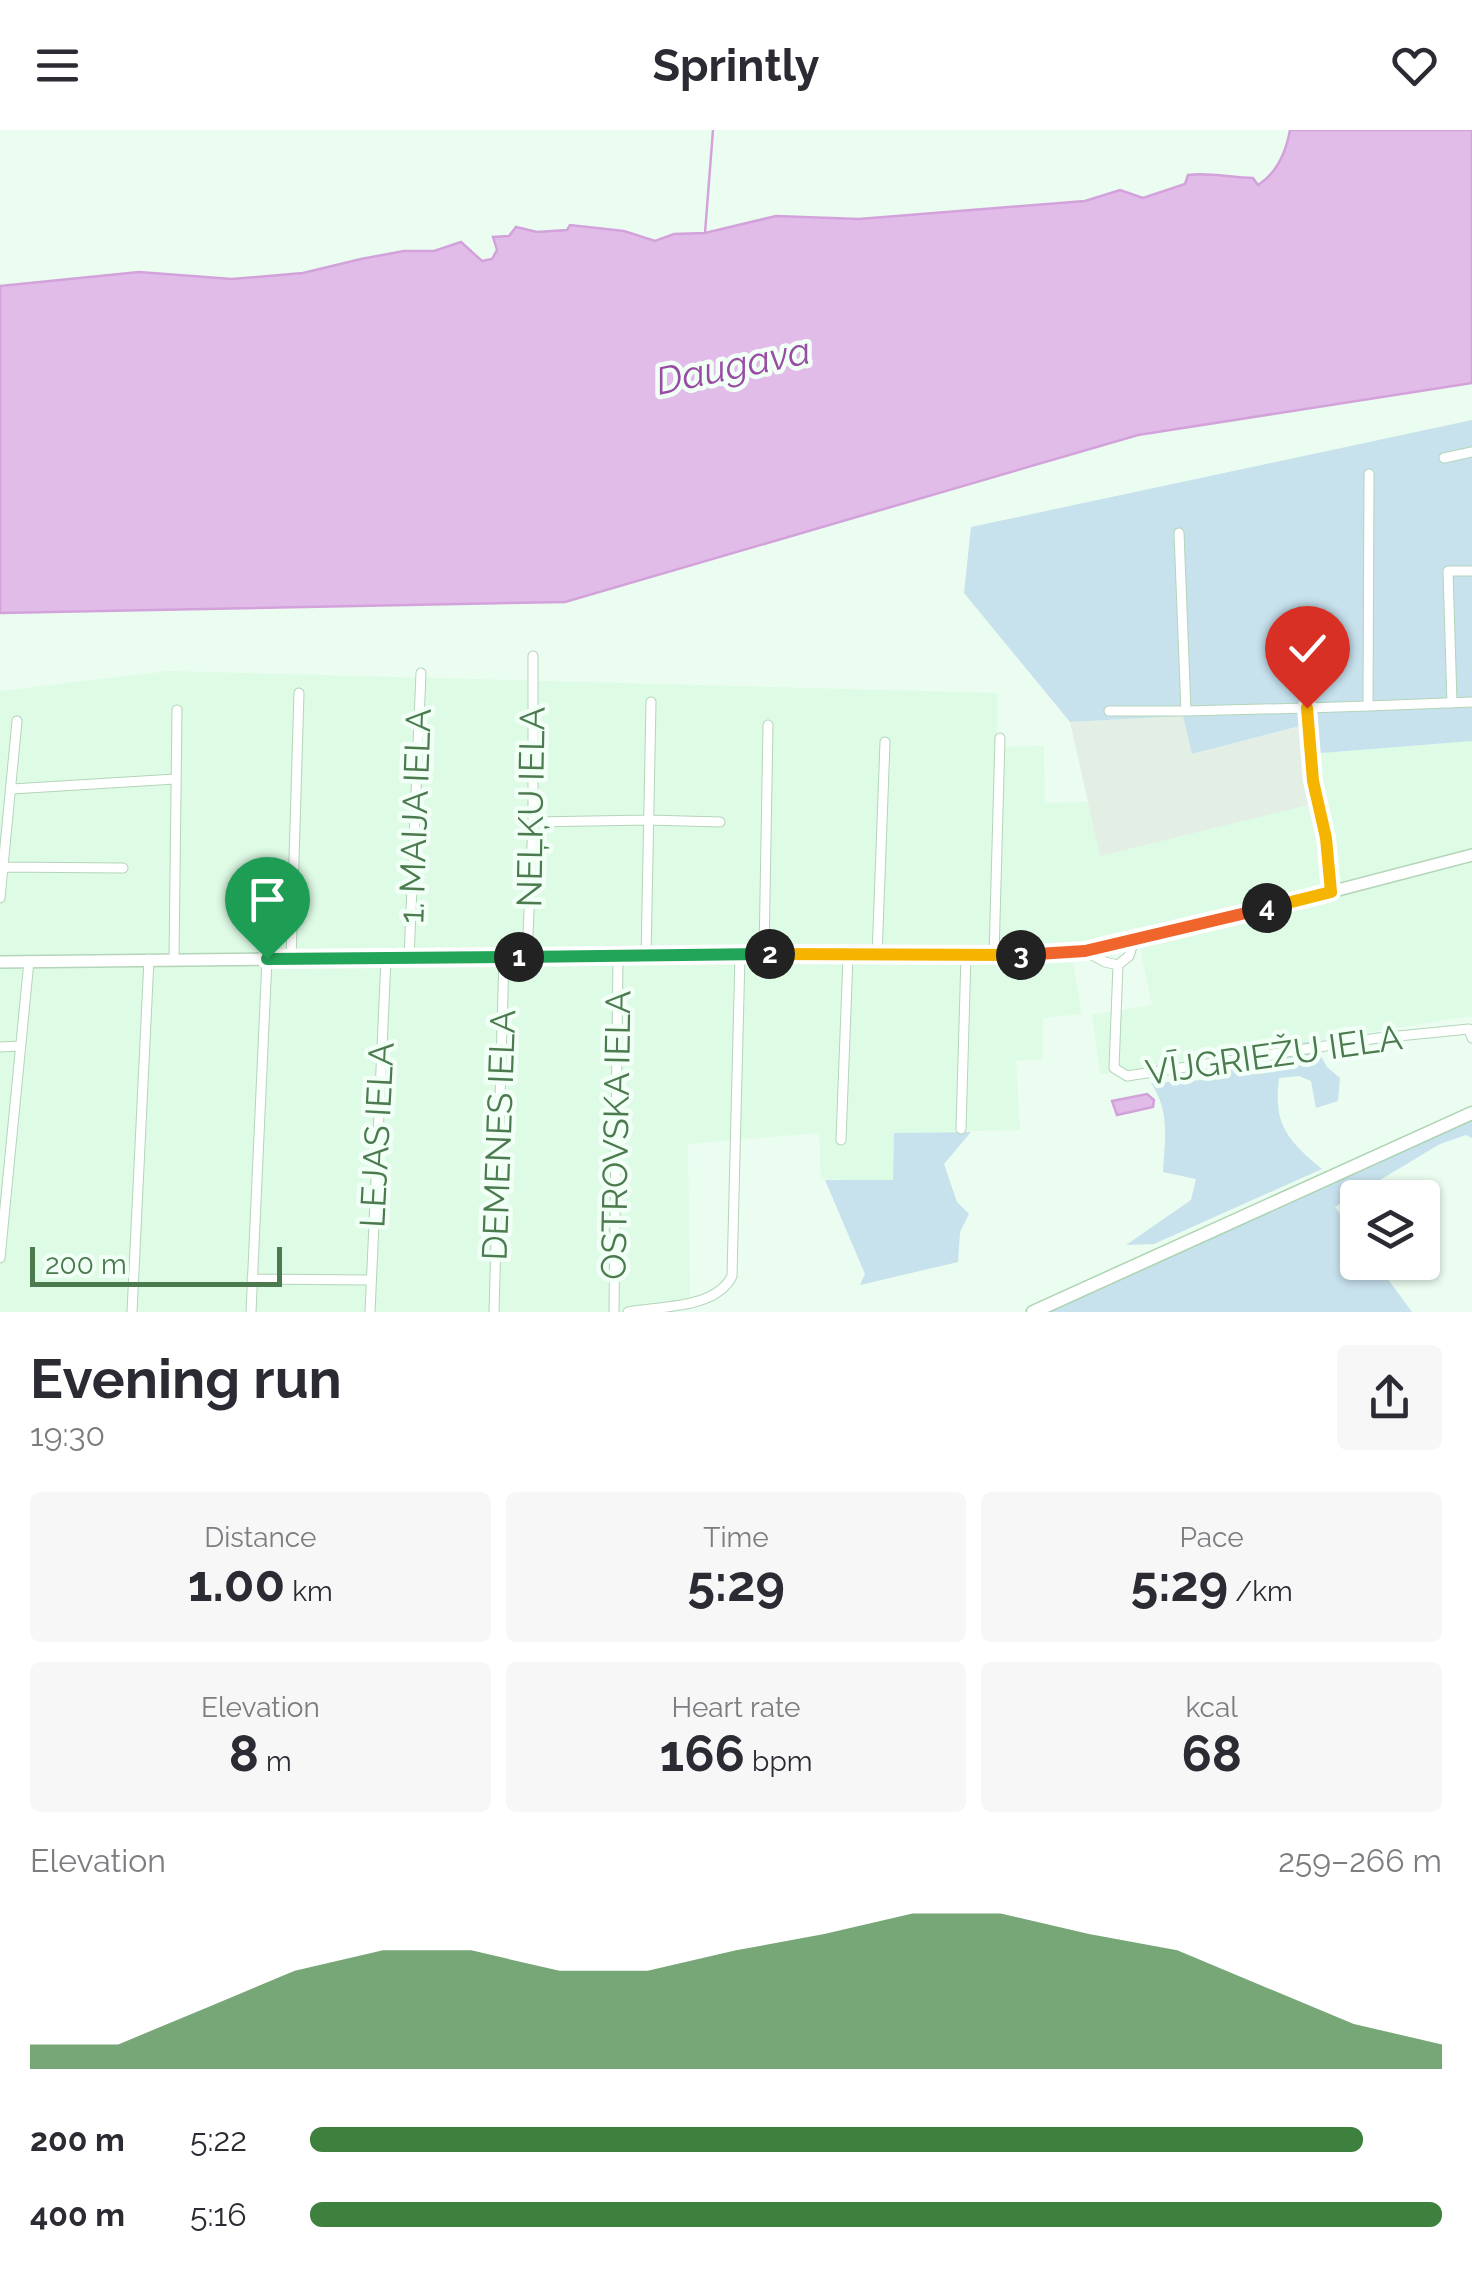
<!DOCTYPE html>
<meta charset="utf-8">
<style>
:root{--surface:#fff;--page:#f7f7f7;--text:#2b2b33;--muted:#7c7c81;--accent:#3e813e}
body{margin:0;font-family:Raleway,sans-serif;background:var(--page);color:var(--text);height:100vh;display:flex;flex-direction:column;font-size:38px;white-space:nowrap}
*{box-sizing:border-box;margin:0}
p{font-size:32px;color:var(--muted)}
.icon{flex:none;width:55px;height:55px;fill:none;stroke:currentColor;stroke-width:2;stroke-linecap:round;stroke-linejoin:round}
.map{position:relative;height:1182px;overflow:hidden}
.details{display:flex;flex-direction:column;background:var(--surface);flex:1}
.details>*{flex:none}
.tools{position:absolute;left:1340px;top:1050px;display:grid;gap:20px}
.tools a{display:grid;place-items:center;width:100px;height:100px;border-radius:10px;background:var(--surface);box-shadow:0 2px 8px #0004;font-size:50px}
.scale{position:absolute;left:30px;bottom:25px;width:252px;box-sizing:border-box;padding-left:10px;border:5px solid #4b7a4e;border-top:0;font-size:28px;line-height:35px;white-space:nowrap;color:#4b7a4e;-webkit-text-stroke:8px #f1fff6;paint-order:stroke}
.pin{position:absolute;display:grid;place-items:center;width:85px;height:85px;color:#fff;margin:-102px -42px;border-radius:50% 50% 50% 0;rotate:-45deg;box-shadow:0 0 10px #0007}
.pin .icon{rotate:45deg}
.km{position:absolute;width:50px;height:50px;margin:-25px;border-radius:50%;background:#222;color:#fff;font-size:28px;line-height:50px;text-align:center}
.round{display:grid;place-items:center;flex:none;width:105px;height:105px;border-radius:10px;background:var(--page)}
.head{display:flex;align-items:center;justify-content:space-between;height:170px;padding:0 30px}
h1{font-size:55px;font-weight:700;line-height:75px}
.metrics{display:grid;grid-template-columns:repeat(3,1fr);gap:15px;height:170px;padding:10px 30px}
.metrics div{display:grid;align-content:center;border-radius:10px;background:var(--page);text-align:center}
.metrics b{font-size:50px;font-weight:700}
.metrics small{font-size:28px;font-weight:400}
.metrics p{font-size:28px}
.chart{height:280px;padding:20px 30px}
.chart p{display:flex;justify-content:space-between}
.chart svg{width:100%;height:180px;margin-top:10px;fill:var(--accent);opacity:.7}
ul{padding:0 30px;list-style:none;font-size:32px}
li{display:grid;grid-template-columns:160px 120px 1fr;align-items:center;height:75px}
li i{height:25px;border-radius:12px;background:var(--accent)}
header{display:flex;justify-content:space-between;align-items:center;height:130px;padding:0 30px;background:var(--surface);font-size:45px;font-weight:700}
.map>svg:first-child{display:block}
.residential{fill:#defbe5}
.industrial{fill:#e3efe5}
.green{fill:#c7e1ed}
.water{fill:#e2bce9;stroke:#d3a2db;stroke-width:2.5}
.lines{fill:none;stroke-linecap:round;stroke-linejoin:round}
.stream{stroke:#d3a2db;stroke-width:2.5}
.minor-casing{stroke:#b4d5b9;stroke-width:11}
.tertiary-casing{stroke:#b4d5b9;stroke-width:14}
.secondary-casing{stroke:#acd4b1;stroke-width:15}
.minor{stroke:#fff;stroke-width:9}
.tertiary{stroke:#fff;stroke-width:11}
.secondary{stroke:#fff;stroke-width:12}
.split-1-casing{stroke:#fff;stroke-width:20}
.split-2-casing{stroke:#fff;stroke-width:20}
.split-3-casing{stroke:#fff;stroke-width:20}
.split-4-casing{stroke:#fff;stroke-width:20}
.split-5-casing{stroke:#fff;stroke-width:20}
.split-1{stroke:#22a559;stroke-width:12}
.split-2{stroke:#22a559;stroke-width:12}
.split-3{stroke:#f5b400;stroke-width:12}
.split-4{stroke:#f0652b;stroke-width:12}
.split-5{stroke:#f5b400;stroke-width:12}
.labels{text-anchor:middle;stroke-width:9;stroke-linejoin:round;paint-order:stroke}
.street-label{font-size:35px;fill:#4b7a4e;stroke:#f1fff6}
.water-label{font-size:38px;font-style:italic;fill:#994ca4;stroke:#f1fff6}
</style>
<header><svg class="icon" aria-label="menu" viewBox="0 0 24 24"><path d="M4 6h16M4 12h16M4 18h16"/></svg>Sprintly<svg class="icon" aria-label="heart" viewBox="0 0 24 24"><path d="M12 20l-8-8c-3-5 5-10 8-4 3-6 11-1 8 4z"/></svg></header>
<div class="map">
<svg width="1472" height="1182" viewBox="0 0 1472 1182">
<rect width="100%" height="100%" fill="#eafdf0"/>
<path class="residential" d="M 168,541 L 997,563 L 997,617 L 1044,616 L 1045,673 L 1088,672 L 1100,726 L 1309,624 L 1472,611 L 1472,886 L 1100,945 L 1092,885 L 1152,875 L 1136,798 L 1104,805 L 1072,828 L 1082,884 L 1043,888 L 1043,929 L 1016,931 L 1020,1000 L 894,1003 L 893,1051 L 821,1049 L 819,1003 L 688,1014 L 690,1172 L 620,1182 L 0,1182 L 0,561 Z"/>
<path class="industrial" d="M 1184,586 L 1192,624 L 1305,595 L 1316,673 L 1100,726 L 1070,592 Z"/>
<path class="green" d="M 1472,290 L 1472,611 L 1309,624 L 1304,595 L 1192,624 L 1183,586 L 1070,592 L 964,463 L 971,397 Z
M 1313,911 L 1327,937 L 1340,948 L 1338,971 L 1316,978 L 1311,951 L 1299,946 L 1279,948 C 1273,994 1287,1010 1322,1039 L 1154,1114 L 1126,1115 L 1191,1070 L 1196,1049 L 1163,1042 C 1165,1009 1170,981 1151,953 L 1222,949 L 1250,921 Z
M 1472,990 L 1472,1008 L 1466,1005 L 1440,1014 L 1335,1077 L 1357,1108 L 1358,1132 L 1376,1133 L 1412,1182 L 1050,1182 Z
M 971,1002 L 944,1034 L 957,1072 L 969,1084 L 960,1102 L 958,1132 L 860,1155 L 865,1144 L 825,1050 L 893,1050 L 894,1003 Z"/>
<path class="water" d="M 1290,0 L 1472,0 L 1472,253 L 1138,305 L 565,472 L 0,483 L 0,156 L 139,142 L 232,149 L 303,143 L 361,129 L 404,121 L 434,121 L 461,112 L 482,131 L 492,129 L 497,120 L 493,107 L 509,106 L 516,97 L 537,102 L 567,100 L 570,95 L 624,101 L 655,111 L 674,104 L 705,103 L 776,86 L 859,89 L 1085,71 L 1120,60 L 1143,68 L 1185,54 L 1188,45 C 1210,42 1231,48 1253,48 L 1258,55 C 1277,43 1286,22 1290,0 Z
M 1147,964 L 1154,970 L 1153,977 L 1117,985 L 1112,971 Z"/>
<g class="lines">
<path class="stream" d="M 705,103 L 713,0"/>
<g class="minor-casing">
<path id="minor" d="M 1444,328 L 1472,322
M 1179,403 L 1186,581 L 1307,578 L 1313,651 L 1326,708 L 1331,762
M 1452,573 L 1448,441 L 1472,441
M 1368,576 L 1472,572
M 1307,578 L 1368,576 L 1369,344
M 1109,581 L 1186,581
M 12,659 L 175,649
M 533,692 L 648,690 L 720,692
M 0,737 L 123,738
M 0,768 L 17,591
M 1085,821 L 1105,832 L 1118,835 L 1129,826 L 1134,810
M 764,824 L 768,595
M 994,826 L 1000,608
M 527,827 L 533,692 L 533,526
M 646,827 L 651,572
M 877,827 L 885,612
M 174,829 L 177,580
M 291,829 L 299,563
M 409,829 L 421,543
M 1118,835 L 1114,938 L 1127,946 L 1378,908 L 1469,899 L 1472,908
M 0,917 L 20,916
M 961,999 L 966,826
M 841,1010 L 848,827
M 0,1128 L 29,831
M 252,1149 L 369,1150
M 132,1182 L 149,829
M 251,1182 L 267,829
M 370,1182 L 386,829
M 494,1182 L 504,827
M 614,1182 L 618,827
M 628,1182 C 660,1176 716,1179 732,1146 L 740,825"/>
</g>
<g class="tertiary-casing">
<path id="tertiary" d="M 0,832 L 764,824 L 994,826 L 1085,821 L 1238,786 L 1472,725"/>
</g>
<g class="secondary-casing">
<path id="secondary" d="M 1033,1182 L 1472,983"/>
</g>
<use href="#minor" class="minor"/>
<use href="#tertiary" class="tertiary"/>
<use href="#secondary" class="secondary"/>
</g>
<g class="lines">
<g class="split-1-casing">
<path id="split-1" d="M 267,829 L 519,827"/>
</g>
<g class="split-2-casing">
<path id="split-2" d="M 519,827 L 770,824"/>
</g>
<g class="split-3-casing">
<path id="split-3" d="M 770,824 L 1021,825"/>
</g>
<g class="split-4-casing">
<path id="split-4" d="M 1021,825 L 1085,821 L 1267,778"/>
</g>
<g class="split-5-casing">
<path id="split-5" d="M 1267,778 L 1331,762 L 1326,708 L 1313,651 L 1307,578"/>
</g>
<use href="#split-1" class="split-1"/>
<use href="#split-2" class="split-2"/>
<use href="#split-3" class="split-3"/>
<use href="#split-4" class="split-4"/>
<use href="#split-5" class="split-5"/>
</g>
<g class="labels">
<g class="street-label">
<text transform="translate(531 677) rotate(-89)" y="12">NEĻĶU IELA</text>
<text transform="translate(415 686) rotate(-88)" y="12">1. MAIJA IELA</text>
<text transform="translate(1274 925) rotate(-8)" y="12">VĪJGRIEŽU IELA</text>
<text transform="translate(377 1005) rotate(-87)" y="12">LEJAS IELA</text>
<text transform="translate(499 1005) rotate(-88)" y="12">DEMENES IELA</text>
<text transform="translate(616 1005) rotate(-89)" y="12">OSTROVSKA IELA</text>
</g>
<g class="water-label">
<text transform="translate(733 236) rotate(-12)" y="13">Daugava</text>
</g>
</g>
</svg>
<div class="tools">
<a><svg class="icon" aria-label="layers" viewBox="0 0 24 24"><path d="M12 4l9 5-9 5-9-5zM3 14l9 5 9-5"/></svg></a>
</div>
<div class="scale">200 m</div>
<div class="pin" style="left:267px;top:829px;background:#1e9e55"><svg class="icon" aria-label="arrive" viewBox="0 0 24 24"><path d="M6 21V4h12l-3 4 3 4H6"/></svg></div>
<div class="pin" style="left:1307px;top:578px;background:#d93025"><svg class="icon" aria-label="check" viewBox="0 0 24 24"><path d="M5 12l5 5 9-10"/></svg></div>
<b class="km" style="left:519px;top:827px">1</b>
<b class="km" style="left:770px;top:824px">2</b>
<b class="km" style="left:1021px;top:825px">3</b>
<b class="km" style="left:1267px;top:778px">4</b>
</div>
<section class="details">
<div class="head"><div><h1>Evening run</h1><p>19:30</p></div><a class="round"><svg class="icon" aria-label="share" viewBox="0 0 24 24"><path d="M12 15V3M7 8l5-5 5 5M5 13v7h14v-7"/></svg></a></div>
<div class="metrics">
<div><p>Distance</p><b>1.00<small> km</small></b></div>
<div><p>Time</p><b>5:29</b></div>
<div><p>Pace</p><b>5:29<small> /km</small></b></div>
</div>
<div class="metrics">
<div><p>Elevation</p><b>8<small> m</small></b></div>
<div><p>Heart rate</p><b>166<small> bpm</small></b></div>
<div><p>kcal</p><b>68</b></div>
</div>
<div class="chart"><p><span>Elevation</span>259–266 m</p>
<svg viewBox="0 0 160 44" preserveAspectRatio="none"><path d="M0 44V38L10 38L20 29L30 20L40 15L50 15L60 20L70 20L80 15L90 11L100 6L110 6L120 11L130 15L140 24L150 33L160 38V44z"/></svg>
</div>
<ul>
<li><b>200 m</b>5:22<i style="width:93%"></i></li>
<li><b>400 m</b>5:16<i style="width:100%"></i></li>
</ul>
</section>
